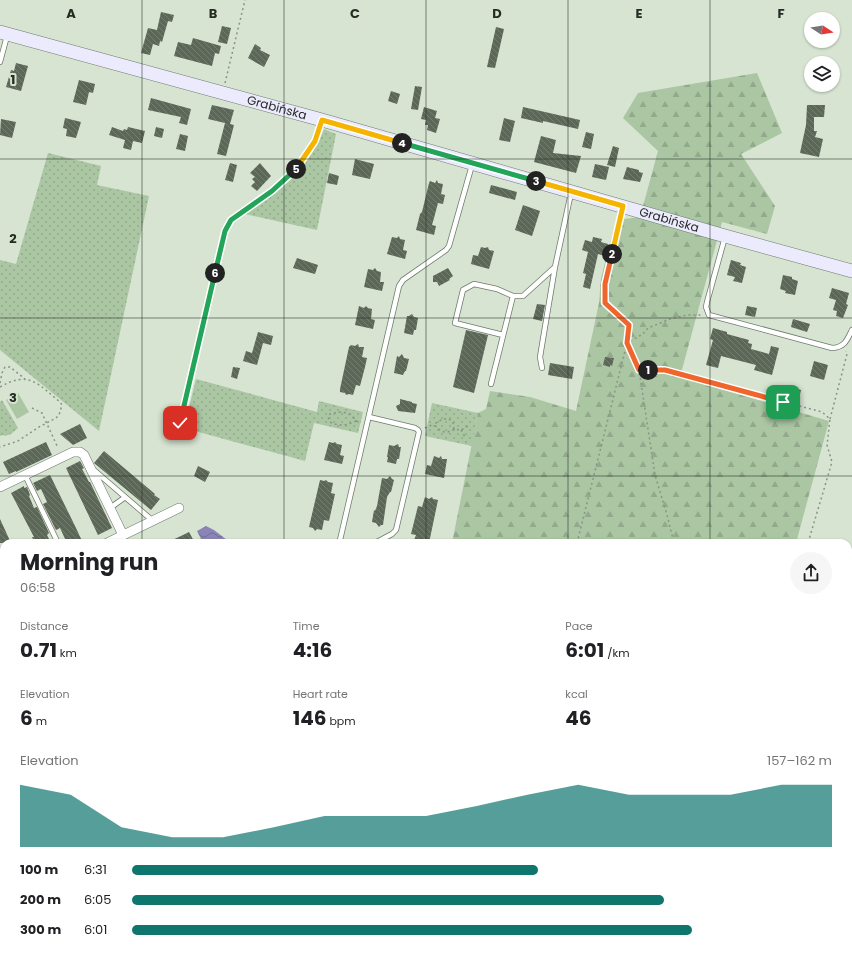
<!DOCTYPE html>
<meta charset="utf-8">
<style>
:root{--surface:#fff;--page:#f6f6f6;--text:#202124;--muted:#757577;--accent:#0f766e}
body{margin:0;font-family:Poppins,sans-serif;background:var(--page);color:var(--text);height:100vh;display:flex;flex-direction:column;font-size:15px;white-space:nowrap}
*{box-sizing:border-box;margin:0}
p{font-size:13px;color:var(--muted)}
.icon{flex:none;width:22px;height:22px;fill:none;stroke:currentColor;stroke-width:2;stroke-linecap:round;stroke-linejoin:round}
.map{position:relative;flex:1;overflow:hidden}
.sheet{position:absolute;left:0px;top:539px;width:852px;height:414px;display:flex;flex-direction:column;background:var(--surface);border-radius:12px 12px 0 0;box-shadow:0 1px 3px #0004}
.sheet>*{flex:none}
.needle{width:26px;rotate:102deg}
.buttons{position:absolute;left:804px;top:12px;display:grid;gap:8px}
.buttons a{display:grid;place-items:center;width:36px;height:36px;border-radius:50%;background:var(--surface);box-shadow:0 1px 3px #0004;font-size:20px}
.pin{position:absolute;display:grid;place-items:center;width:34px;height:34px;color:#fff;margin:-17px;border-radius:8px;box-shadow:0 2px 6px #0006}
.km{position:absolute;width:20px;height:20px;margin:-10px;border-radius:50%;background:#222;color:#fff;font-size:11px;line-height:20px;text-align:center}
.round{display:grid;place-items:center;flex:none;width:42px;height:42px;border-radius:21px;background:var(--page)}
.head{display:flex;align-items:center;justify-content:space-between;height:68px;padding:0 20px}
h1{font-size:22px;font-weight:700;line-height:30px}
.metrics{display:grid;grid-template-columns:repeat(3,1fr);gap:6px;height:68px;padding:4px 20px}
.metrics div{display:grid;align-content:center}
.metrics b{font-size:20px;font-weight:700}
.metrics small{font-size:11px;font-weight:400}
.metrics p{font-size:11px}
.chart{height:112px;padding:8px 20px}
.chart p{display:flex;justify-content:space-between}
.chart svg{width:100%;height:72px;margin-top:4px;fill:var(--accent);opacity:.7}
ul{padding:0 20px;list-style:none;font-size:13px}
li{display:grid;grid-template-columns:64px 48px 1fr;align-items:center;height:30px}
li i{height:10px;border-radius:5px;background:var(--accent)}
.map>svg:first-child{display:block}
.green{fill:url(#green-dots)}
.forest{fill:url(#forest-firs)}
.pitch{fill:#aac6a2}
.water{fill:url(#water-waves)}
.building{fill:url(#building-back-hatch)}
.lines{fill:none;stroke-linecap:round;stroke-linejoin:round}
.lane-casing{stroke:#6e7b6b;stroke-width:6}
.street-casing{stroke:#6e7b6b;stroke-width:10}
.secondary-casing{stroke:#6e7b6b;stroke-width:14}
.path{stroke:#899486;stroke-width:1.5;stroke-dasharray:2 3;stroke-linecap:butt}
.lane{stroke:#fff;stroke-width:4.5}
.street{stroke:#fff;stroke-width:9}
.secondary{stroke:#eceafd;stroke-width:13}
.split-1-casing{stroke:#fff;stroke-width:8}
.split-2-casing{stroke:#fff;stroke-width:8}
.split-3-casing{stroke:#fff;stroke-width:8}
.split-4-casing{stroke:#fff;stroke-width:8}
.split-5-casing{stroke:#fff;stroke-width:8}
.split-6-casing{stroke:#fff;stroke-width:8}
.split-7-casing{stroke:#fff;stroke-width:8}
.split-1{stroke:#f0652b;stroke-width:5}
.split-2{stroke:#f0652b;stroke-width:5}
.split-3{stroke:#f5b400;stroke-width:5}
.split-4{stroke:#22a559;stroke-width:5}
.split-5{stroke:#f5b400;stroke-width:5}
.split-6{stroke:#22a559;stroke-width:5}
.split-7{stroke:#22a559;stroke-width:5}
.grid{fill:none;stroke:#262b24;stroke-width:1;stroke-opacity:0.55}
.labels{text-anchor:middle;stroke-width:4;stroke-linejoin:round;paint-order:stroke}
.street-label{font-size:12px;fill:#262b24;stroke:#d6e4d1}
.grid-label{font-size:13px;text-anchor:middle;font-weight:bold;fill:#262b24;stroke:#d6e4d1;stroke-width:4;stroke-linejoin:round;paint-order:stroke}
</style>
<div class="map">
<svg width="852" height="953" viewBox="0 0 852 953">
<defs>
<pattern id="green-dots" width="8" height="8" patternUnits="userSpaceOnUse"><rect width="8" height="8" fill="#aac6a2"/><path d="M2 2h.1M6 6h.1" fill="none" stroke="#92aa8b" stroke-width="1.8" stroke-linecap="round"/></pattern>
<pattern id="forest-firs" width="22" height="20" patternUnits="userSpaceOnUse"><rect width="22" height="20" fill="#aac6a2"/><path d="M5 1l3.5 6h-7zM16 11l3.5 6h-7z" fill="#92aa8b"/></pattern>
<pattern id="water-waves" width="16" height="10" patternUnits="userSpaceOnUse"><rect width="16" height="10" fill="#8a85b6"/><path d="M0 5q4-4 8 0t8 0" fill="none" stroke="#716d94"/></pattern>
<pattern id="building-back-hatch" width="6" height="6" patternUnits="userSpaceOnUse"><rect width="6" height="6" fill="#5b6757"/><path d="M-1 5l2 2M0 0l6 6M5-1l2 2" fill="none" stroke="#747d70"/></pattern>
</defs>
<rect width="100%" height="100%" fill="#d6e4d1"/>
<path class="green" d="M 324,129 L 336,134 L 317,230 L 245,214 C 280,191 308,171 324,129 Z
M 48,153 L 101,166 L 97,185 L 149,196 L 99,431 L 0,350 L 0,260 L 16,264 Z
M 196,379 L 317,412 L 319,401 L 363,412 L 358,433 L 314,423 L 305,461 L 184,428 Z
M 2,400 L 18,428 L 11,434 L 5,436 L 3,435 L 0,436 L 0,402 Z
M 432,403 L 478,413 L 472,446 L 425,436 Z"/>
<path class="forest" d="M 757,73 L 782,133 L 741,154 L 775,206 L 767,234 L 722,222 L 680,377 L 829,421 L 796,543 L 452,543 L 478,413 L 486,409 L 490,391 L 530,397 L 576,411 L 599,303 L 601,278 L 617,217 L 625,219 L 640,217 L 658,151 L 623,118 L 638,93 Z
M 848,715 L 852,717 L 852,853 L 848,852 Z
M 4,787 L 4,949 L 331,949 L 323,953 L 0,953 L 0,789 Z
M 509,949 L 719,949 L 723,953 L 508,953 Z"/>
<path class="pitch" d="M 18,393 L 29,412 L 17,419 L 6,400 Z"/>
<path class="water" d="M 206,526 L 214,530 L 231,543 L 203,543 L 197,531 Z"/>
<path class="building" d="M 161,12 L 174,15 L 172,22 L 168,21 L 162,42 L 160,41 L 159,46 L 153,44 L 150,55 L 141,53 L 148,28 L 157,30 Z
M 222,26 L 231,28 L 227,44 L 218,42 Z
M 496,27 L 504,29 L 495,68 L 487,67 Z
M 193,38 L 221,46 L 219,54 L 215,53 L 212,66 L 174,56 L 178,42 L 191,45 Z
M 255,44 L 261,48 L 260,50 L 270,55 L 264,67 L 248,58 Z
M 16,63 L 28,66 L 21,91 L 6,87 L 11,70 L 14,71 Z
M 79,80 L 95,84 L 93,93 L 89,92 L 86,105 L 73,102 Z
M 415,86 L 422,87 L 418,110 L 411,109 Z
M 391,91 L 400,94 L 397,104 L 388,101 Z
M 151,98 L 191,109 L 187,125 L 179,123 L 181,117 L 148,110 Z
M 212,105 L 234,110 L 230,124 L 234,125 L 226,156 L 217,154 L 225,123 L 208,119 Z
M 807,105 L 825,105 L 824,117 L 814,117 L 814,131 L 817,131 L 815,137 L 823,139 L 819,157 L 800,153 L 806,125 Z
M 424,107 L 437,111 L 435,118 L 440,119 L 436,133 L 427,130 L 428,125 L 425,125 L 426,120 L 421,119 Z
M 523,107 L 580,120 L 578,129 L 543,121 L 543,123 L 521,118 Z
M 65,118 L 81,122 L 76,138 L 66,136 L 67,129 L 63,128 Z
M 504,118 L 515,121 L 510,142 L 499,140 Z
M 1,119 L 16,122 L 12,138 L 0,135 Z
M 112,127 L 123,131 L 124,129 L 127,130 L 128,127 L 145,131 L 142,143 L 133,141 L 131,150 L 123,148 L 125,140 L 109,135 Z
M 156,127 L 164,129 L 162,138 L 154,136 Z
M 586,132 L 594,134 L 591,149 L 582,147 Z
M 180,134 L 188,136 L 185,151 L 176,149 Z
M 541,136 L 556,140 L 553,153 L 581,156 L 576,173 L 534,162 Z
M 613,146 L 619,148 L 615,167 L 607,165 Z
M 355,159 L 374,164 L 370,179 L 352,175 Z
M 230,163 L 237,165 L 233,182 L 225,180 Z
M 260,163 L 271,176 L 257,191 L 251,186 L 255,182 L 252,179 L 255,177 L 250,173 Z
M 595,164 L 609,167 L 606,180 L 592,177 Z
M 627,167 L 639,170 L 639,172 L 643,173 L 640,182 L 623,179 Z
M 329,173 L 339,176 L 337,185 L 327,183 Z
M 437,180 L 438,183 L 443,184 L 441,194 L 445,195 L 443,204 L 438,203 L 434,218 L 432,225 L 436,226 L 434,235 L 416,230 L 420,214 L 422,212 L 429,183 L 430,181 L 435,183 Z
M 491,185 L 517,192 L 515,200 L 489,193 Z
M 523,205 L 540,211 L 532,236 L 515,230 Z
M 399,236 L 400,239 L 405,240 L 403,250 L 407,251 L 405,259 L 387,254 L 392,237 L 397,238 Z
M 593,237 L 602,239 L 601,242 L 608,244 L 605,256 L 598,254 L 590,289 L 583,287 L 586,274 L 583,273 L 588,252 L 582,250 L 585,240 L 592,242 Z
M 481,247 L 485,248 L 488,247 L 489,250 L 494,251 L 489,269 L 471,264 L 473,255 L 478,256 Z
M 297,258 L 318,265 L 315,274 L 293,268 Z
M 731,260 L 741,263 L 740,265 L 746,267 L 742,283 L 733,281 L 735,277 L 727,275 Z
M 375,268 L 377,271 L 381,272 L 380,282 L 384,282 L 382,291 L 364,287 L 368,269 L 373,270 Z
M 448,268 L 453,276 L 449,279 L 450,280 L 439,286 L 437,282 L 433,282 L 433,276 Z
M 783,275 L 792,277 L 792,279 L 798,281 L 795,295 L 785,293 L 786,291 L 780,289 Z
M 832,288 L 849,293 L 846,304 L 848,305 L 843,318 L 836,316 L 837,311 L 833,310 L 836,300 L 829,298 Z
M 537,304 L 545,305 L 542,321 L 533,319 Z
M 359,306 L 364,308 L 366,306 L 368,308 L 372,309 L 371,319 L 375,320 L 373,329 L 355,325 Z
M 747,306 L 757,308 L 755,317 L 745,315 Z
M 412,314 L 414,317 L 418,318 L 416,330 L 414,330 L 413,335 L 404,333 L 407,316 L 409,316 Z
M 793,319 L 810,324 L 807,332 L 791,327 Z
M 713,328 L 727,332 L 727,334 L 749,340 L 748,343 L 752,344 L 751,349 L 769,354 L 771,346 L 779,348 L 772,375 L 754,370 L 756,365 L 721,356 L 718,368 L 706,365 L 713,340 L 710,339 Z
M 466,330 L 488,335 L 474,393 L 453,387 Z
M 258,332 L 273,336 L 271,345 L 263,343 L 257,365 L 243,361 L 246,351 L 252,353 Z
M 358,344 L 359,347 L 364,347 L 362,357 L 367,358 L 365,367 L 360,386 L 356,385 L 353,395 L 349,394 L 346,395 L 345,393 L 340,392 L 340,389 L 349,347 L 351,345 L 355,346 Z
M 402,354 L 404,358 L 409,359 L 406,371 L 405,371 L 403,375 L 394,373 L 397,356 L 399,357 Z
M 605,357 L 614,358 L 612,366 L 610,365 L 610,367 L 603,365 Z
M 814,361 L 828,365 L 824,380 L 810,376 Z
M 550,363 L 574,367 L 572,379 L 548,375 Z
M 233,367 L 240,368 L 237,379 L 231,377 Z
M 793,388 L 801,390 L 798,403 L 790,401 Z
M 400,399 L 412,402 L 412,403 L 417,404 L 415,413 L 398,411 L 396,406 L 400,404 Z
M 80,424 L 87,438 L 73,445 L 60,434 Z
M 46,442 L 52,455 L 16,472 L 16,471 L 9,474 L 3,462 Z
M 329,442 L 333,443 L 335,442 L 337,444 L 342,445 L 340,455 L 344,456 L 342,464 L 324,460 Z
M 398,444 L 399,447 L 401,447 L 399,459 L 397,459 L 396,464 L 387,462 L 388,457 L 387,457 L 389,445 L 394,446 Z
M 104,451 L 155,494 L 154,495 L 160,499 L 151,510 L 94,463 Z
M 434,456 L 439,458 L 441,456 L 442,459 L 447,459 L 444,478 L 425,474 L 427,465 L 431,466 Z
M 80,461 L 84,468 L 82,469 L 89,482 L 90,482 L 112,528 L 98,535 L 66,468 Z
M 198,466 L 210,472 L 205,482 L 194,476 Z
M 50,475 L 76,528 L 83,543 L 67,543 L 60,528 L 56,530 L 43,504 L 47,502 L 41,489 L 37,491 L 33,483 Z
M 390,476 L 392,479 L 394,480 L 391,492 L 390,492 L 387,497 L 383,525 L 381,525 L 379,527 L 376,523 L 372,522 L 374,510 L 375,511 L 377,506 L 382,478 L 387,479 Z
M 320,480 L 324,481 L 326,480 L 328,482 L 333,483 L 331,493 L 335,494 L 329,521 L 324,520 L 322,530 L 317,529 L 315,531 L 313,528 L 309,527 Z
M 24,486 L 24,488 L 27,487 L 30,495 L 29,496 L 34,508 L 37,507 L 49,533 L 47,535 L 51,543 L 35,543 L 32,537 L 34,537 L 11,493 Z
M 425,497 L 429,499 L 432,497 L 433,499 L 438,500 L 429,543 L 413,543 L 416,535 L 411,534 L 418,506 L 422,507 Z
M 0,519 L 11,543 L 0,543 Z
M 189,532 L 195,543 L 166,543 L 183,535 Z"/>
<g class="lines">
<g class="lane-casing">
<path id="lane" d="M 0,62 L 7,36
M 725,237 L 707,302 L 706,307 L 709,315 L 832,348 C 845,347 847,340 852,330
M 503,335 L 455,323 L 463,290 L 474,284 L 497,289 L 513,296 L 523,296 L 555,267 L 571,193
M 542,368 L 540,357 L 555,267
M 491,384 L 513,296
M 369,417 L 415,428 L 418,430 L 419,432 L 396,530 L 392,534 L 375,543
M 95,471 L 153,521
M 25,475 L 58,543
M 110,508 L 124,498
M 341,543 L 340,540 L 399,286 L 403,280 L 446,250 L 449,246 L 472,165"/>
</g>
<g class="street-casing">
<path id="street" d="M 0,487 L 73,452 L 80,452 L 84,455 L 123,535
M 107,543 L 179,508
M 0,564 L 4,573
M 0,594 L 4,592
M 0,652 L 4,650
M 0,679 L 4,687
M 0,743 L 4,741"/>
</g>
<g class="secondary-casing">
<g id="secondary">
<path id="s1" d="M 0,32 L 322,120 L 725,236 L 852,271"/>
</g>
</g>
<path class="path" d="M 225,83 L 245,0
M 620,218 L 605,283 L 605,303 L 629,325 L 627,343 L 639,370 L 655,475 L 667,515 L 674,543
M 639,370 L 665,370 L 822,412 L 830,419 L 827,445 L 832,462 L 808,543
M 0,383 L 2,373 L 5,367 L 10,367 L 25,379
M 0,387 C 29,370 38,384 60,402 L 62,405 L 59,415 L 56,418 L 39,427 L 18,441 L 0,447
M 32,408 L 42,413 L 58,448
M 830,419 L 847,354 L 846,351
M 356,421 C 348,425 339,427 330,422 L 328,417 L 330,414 C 342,411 349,411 356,421 L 361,422
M 180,423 L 225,231 L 231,220 L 272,191 L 296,169 L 315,141 L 319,130
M 425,428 L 434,424
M 454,429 L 453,422 L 449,419 L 443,419 L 434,424 C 440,432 446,435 454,429 L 461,430 L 468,426
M 461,430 L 465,437
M 577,543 L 627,343 L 643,334 L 648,328 L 670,319 L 687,315 L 701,315
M 848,714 L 852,715
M 0,910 L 4,909
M 554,949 L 555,953
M 672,949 L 673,953
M 640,953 L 648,949"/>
<use href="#lane" class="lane"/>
<use href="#street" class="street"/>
<use href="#secondary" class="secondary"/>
</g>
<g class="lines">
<g class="split-1-casing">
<path id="split-1" d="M 648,370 L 665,370 L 783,402"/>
</g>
<g class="split-2-casing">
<path id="split-2" d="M 612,254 L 605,284 L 605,303 L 629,325 L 627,343 L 639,370 L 648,370"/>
</g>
<g class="split-3-casing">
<path id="split-3" d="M 536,181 L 623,206 L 612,254"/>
</g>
<g class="split-4-casing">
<path id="split-4" d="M 402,143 L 536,181"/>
</g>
<g class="split-5-casing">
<path id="split-5" d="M 296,169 L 315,141 L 322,120 L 402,143"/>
</g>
<g class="split-6-casing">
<path id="split-6" d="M 215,273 L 225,231 L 231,220 L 272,191 L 296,169"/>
</g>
<g class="split-7-casing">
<path id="split-7" d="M 180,423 L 215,273"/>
</g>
<use href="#split-1" class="split-1"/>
<use href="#split-2" class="split-2"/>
<use href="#split-3" class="split-3"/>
<use href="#split-4" class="split-4"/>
<use href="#split-5" class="split-5"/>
<use href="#split-6" class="split-6"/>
<use href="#split-7" class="split-7"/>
</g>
<path class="grid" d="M 142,0 L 142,543M 284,0 L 284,543M 426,0 L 426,543M 568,0 L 568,543M 710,0 L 710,543M 0,159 L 852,159M 0,318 L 852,318M 0,476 L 852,476M 0,635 L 4,635M 848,635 L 852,635M 0,794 L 4,794M 848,794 L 852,794M 142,949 L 142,953M 284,949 L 284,953M 426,949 L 426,953M 568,949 L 568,953M 710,949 L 710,953"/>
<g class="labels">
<g class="street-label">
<text dy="4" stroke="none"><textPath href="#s1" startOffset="287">Grabińska</textPath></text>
<text dy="4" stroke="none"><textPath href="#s1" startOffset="695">Grabińska</textPath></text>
</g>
</g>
<g class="grid-label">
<text x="71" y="18">A</text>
<text x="213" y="18">B</text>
<text x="355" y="18">C</text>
<text x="497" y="18">D</text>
<text x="639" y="18">E</text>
<text x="781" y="18">F</text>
<text x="13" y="84">1</text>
<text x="13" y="243">2</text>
<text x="13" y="402">3</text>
</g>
</svg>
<div class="buttons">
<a><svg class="needle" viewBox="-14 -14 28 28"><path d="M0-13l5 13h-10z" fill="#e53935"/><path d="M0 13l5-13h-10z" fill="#757577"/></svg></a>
<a><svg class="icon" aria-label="layers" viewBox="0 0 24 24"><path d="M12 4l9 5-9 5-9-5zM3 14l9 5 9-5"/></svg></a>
</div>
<div class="pin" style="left:783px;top:402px;background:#1e9e55"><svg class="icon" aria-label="arrive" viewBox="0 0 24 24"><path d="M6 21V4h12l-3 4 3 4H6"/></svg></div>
<div class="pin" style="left:180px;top:423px;background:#d93025"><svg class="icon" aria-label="check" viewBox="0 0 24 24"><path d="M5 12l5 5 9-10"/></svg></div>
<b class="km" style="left:648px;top:370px">1</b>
<b class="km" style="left:612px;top:254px">2</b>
<b class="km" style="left:536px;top:181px">3</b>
<b class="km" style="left:402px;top:143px">4</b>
<b class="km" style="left:296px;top:169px">5</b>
<b class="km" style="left:215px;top:273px">6</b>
<section class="sheet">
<div class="head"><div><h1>Morning run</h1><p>06:58</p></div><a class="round"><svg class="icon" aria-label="share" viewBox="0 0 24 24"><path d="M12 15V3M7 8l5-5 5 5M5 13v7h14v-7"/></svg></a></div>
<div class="metrics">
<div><p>Distance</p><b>0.71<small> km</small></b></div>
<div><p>Time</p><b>4:16</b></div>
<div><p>Pace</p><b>6:01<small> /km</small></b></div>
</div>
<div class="metrics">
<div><p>Elevation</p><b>6<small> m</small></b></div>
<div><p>Heart rate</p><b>146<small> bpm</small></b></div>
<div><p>kcal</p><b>46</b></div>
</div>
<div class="chart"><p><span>Elevation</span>157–162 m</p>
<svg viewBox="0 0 160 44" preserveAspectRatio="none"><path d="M0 44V6L10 12L20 32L30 38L40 38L50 32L60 25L70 25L80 25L90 19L100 12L110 6L120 12L130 12L140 12L150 6L160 6V44z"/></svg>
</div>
<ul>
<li><b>100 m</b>6:31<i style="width:58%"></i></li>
<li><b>200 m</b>6:05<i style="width:76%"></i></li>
<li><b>300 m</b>6:01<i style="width:80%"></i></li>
</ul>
</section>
</div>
